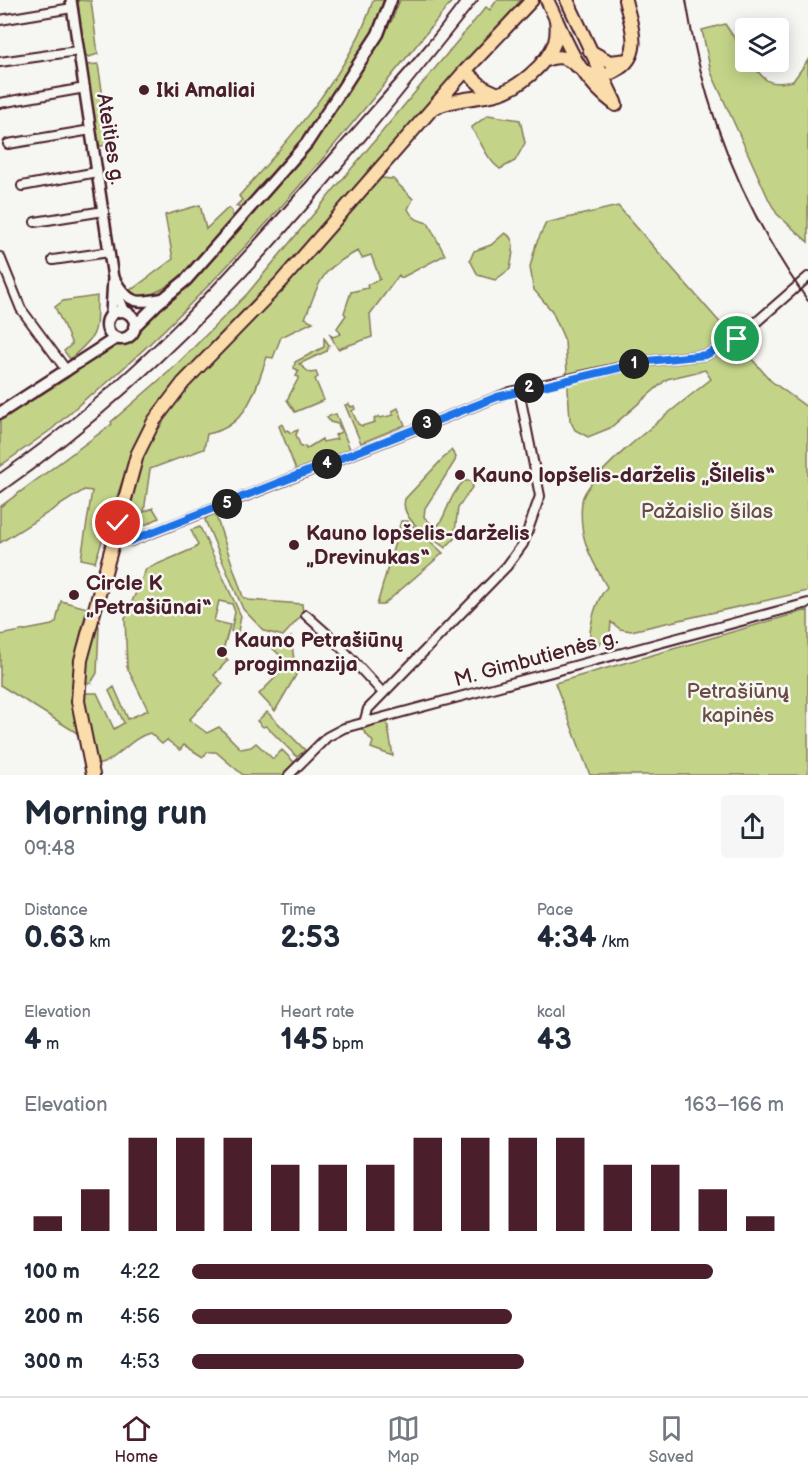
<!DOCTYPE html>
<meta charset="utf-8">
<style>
:root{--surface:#fff;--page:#f6f6f7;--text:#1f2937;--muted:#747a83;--line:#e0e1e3;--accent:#4a1f2b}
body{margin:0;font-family:"Balsamiq Sans",sans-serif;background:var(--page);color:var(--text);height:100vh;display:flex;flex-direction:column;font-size:22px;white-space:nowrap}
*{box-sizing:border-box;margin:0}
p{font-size:20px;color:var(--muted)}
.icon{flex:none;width:33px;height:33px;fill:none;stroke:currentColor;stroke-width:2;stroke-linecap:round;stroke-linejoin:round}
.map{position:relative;height:775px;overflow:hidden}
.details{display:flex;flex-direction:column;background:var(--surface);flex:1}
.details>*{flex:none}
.tools{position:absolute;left:735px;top:18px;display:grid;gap:12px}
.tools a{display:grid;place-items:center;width:54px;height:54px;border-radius:6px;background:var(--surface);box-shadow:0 3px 15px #0003;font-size:30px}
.pin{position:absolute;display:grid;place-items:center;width:51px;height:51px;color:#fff;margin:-26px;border:3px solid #fff;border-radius:50%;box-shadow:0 2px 6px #0007}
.km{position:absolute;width:30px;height:30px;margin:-15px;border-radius:50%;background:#222;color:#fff;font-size:16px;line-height:30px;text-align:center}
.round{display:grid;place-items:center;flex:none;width:63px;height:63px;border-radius:6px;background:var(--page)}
.summary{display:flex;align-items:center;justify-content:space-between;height:102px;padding:0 24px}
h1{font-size:33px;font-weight:700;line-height:45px}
.figures{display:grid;grid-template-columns:repeat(3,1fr);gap:9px;height:102px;padding:6px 24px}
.figures div{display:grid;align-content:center}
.figures b{font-size:30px;font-weight:700}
.figures small{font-size:16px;font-weight:400}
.figures p{font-size:16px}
.chart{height:168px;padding:12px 24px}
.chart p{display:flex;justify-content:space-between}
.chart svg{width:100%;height:108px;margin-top:6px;stroke:var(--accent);stroke-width:6}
ul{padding:0 24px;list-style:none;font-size:20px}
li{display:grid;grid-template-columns:96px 72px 1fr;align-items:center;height:45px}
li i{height:15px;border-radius:8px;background:var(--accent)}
.tab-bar{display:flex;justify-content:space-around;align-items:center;height:84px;border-top:2px solid var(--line);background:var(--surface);font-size:16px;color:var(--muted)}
.tab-bar a{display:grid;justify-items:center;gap:3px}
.tab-bar .selected{color:var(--accent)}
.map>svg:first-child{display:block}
.green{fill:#c3d489;stroke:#867a5a;stroke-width:1.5}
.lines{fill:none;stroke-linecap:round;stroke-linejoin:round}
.minor-casing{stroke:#4a1f2b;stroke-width:12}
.tertiary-casing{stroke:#4a1f2b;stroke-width:14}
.secondary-casing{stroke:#4a1f2b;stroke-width:15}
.primary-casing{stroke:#4a1f2b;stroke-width:16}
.trunk-casing{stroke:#4a1f2b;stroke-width:16}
.minor{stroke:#f6f6f2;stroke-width:8}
.tertiary{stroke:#f6f6f2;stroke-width:9}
.secondary{stroke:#f6f6f2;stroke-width:10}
.primary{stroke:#faddab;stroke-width:12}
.trunk{stroke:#faddab;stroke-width:12}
.rail{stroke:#4a1f2b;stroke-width:2}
.route-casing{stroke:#fff;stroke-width:12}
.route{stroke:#1a73e8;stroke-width:8}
.poi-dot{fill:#4a1f2b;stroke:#f6f6f2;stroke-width:2}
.labels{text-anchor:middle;stroke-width:5;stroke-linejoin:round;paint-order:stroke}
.poi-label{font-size:21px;font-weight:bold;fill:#4a1f2b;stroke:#f6f6f2;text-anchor:start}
.street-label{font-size:21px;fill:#4a1f2b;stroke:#f6f6f2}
.park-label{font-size:21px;fill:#684c42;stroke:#f6f6f2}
</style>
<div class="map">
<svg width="808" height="775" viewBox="0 0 808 775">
<rect width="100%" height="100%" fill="#f6f6f2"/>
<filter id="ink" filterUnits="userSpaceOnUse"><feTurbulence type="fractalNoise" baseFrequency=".0167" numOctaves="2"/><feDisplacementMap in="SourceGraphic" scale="12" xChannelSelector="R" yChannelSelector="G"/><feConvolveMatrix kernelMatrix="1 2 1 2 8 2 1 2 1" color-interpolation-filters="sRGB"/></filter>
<g filter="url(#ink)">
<path class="green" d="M 78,0 L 91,1 L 98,54 L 89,57 L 83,54 Z
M 373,0 L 385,0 L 376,27 L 313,126 L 244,207 L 236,206 L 242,200 L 239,196 C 286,143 353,69 373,0 Z
M 400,0 L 453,0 C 342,138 228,279 93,395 L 91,394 L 52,429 L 0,466 L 0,420 L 68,378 L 109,345 L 125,344 L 135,338 L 142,324 L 192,281 L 342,99 L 392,20 Z
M 497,0 L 521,0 L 322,230 L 175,383 L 153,412 L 133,449 L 95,562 L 81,559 L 92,491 L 84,490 L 0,543 L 0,507 L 112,424 L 111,422 L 171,370 L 247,294 L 486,7 L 490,10 Z
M 725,24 L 745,54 L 746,62 L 751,62 C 766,82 767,86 793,81 L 808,60 L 808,242 L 777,214 L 769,200 L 711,72 L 702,30 Z
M 98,64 L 110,143 L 116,144 L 101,146 L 98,144 L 85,68 L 87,65 Z
M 488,115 L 520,120 L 525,143 L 515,161 L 500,169 C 486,159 482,142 471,128 Z
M 381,178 L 393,179 L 413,199 L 408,209 C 413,219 418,220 428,223 L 445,255 L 401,278 L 399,275 L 370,314 L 372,337 L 338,349 L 329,333 L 333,337 L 341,334 L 337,328 L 346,315 L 344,313 L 351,292 L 368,288 L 367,285 L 380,279 L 371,255 L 362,258 L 358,251 C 319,270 321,280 305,318 L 313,322 L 281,337 L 273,358 L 267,357 C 255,391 247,427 207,434 L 204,449 L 150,469 L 144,512 L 153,508 L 159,518 L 143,526 L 141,529 L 127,523 L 141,462 L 154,430 L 158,430 L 163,423 L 161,421 L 183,392 L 285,287 Z
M 200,205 L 206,229 L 228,208 L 232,211 L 232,219 C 207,247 181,288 142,297 L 126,290 L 134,288 L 173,259 L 165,215 Z
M 618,206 L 771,381 L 808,408 L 808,591 L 631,631 L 620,629 L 611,622 L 610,633 L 598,646 L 589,645 C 590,624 594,603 607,587 C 590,557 578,537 582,501 C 584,476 688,398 711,379 L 705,370 L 667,379 L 610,428 L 588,437 L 575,430 L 570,420 L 565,341 L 552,311 L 534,290 L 530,267 L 536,244 L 546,223 Z
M 505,233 C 518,240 512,256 510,269 L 495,280 L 478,275 L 470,260 L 474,251 L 491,245 Z
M 97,296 C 96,334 100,333 70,359 L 64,351 L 72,344 L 55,307 L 63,301 Z
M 324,338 L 329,345 L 327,351 L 299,364 L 310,373 L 316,372 L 318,377 L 315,379 L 324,400 L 295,412 L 287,400 L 299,377 L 296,376 L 299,371 L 294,368 L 295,362 L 324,347 Z
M 349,404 L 351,407 L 354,406 L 355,409 L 352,411 L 358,424 L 362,426 L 375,422 L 374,419 L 379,416 L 380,418 L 394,415 L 392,411 L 398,408 L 405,425 L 361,443 L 345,405 Z
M 336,414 L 350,449 L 296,470 L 279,426 L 282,424 L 285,431 L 288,430 L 290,433 L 298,430 L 296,435 L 301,447 L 305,446 L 306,449 L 322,439 L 323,442 L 337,439 L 335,435 L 341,432 L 338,424 L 330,422 L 327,417 Z
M 451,450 L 456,457 L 455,461 L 425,508 L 424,517 L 436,528 C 446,519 448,496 464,481 L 470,481 L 473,486 L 458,508 L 454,539 L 445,548 C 431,536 399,520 405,499 Z
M 215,513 L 243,597 L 248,600 L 302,604 L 303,614 L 283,636 L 264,631 L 243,609 L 205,520 L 208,516 Z
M 401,521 L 408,521 L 443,553 L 383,605 L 377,605 Z
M 200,527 L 241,616 L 237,637 L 231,631 L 235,612 L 232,604 L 219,601 L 214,621 L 230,625 L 222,654 L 228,660 L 214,675 L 223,684 L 189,720 L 207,733 L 219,727 L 241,749 L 251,747 L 256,743 L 273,759 L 282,750 L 296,764 L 284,775 L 243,775 L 216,752 L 208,752 L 203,757 L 184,745 L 180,750 L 167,740 L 162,744 L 150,733 C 129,738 115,764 95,765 L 82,693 L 97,693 L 114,729 L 124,723 L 109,691 L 114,687 L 128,719 L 148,710 L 127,667 L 125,618 L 146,569 L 195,548 L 198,545 L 191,530 Z
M 61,601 L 87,608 L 74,661 L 72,687 L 77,733 L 0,685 L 0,635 L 52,625 L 56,622 Z
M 808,610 L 808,775 L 590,775 L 555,683 Z
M 96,625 L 99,626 L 97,673 L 91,683 L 82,684 Z
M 291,637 L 296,675 L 275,711 L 259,694 L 289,664 L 264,640 L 285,641 Z
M 267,712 L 305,750 L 297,757 L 266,726 L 263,727 L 257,721 Z
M 387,721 L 393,756 L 371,748 L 373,742 L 361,728 Z"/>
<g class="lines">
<g class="minor-casing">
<path id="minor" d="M 0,20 L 72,8
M 0,62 L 77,51
M 0,103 L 85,88
M 8,144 L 91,130
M 22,186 L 97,172
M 35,222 L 104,211
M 0,257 L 21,309 L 67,371
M 53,260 L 109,252
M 113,539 L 131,541 L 144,536 L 510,392 L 648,361 L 706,355 L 737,339 L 808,277
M 306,615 L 334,640 L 383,693
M 364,723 L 368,709 L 507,566 L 523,544 L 540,496 L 519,390
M 289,775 L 327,737 L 344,728 L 808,603"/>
</g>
<g class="tertiary-casing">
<path id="tertiary" d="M 71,0 L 113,278 L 111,314
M 115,280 C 130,306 138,303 165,298
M 116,290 L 123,311"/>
</g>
<g class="secondary-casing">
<path id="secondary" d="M107 325a14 14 0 1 1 28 0a14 14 0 1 1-28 0Z
M 134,327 L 157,304 L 186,280 L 307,143 L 378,34 L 391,0
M 0,413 L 116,338"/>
</g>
<g class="primary-casing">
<path id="primary" d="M 590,51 L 610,62 L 628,60
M 543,61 C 571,49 571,68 593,75 C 601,77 608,75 615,71 C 645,55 631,26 625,0
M 465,71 L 483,87 L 496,93
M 436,107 C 454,98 477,99 496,94 C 518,89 547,64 555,42 C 557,35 557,27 556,19
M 93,775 L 78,701 L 81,660 L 137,455 L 154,421 L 183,383 L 280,283 L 465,71 L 532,0"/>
</g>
<g class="trunk-casing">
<path id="trunk" d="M 547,0 C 568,43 576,75 616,105
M 567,0 L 615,102"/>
</g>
<use href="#minor" class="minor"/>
<use href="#tertiary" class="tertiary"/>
<use href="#secondary" class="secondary"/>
<use href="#primary" class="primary"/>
<use href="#trunk" class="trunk"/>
<path class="rail" d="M 686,0 C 703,110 743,210 808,301
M 0,473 C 131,383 235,265 338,146 C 379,98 424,51 461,0
M 0,493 C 192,359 334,181 478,0"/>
</g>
</g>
<g class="lines" filter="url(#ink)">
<g class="route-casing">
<path id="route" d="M 118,523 L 113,539 L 130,541 L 497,397 L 648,361 L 706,355 L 737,339"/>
</g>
<use href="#route" class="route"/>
</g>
<g class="poi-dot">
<circle cx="144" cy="90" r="6"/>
<circle cx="460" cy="475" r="6"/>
<circle cx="294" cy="545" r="6"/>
<circle cx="74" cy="595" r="6"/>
<circle cx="222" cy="652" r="6"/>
</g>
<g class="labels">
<g class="poi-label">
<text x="156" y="97">Iki Amaliai</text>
<text x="472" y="482">Kauno lopšelis-darželis „Šilelis“</text>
<text x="306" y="540">Kauno lopšelis-darželis<tspan x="306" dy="24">„Drevinukas“</tspan></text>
<text x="86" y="590">Circle K<tspan x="86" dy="24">„Petrašiūnai“</tspan></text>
<text x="234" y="647">Kauno Petrašiūnų<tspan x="234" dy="24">progimnazija</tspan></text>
</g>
<g class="street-label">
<text transform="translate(111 139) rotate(81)" y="7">Ateities g.</text>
<text transform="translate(536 658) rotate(-15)" y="7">M. Gimbutienės g.</text>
</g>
<g class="park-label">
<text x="707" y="518">Pažaislio šilas</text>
<text x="738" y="698">Petrašiūnų<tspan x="738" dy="24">kapinės</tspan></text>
</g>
</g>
</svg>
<div class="tools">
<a><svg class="icon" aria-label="layers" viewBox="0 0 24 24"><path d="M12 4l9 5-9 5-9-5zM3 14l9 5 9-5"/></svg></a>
</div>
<div class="pin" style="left:737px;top:339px;background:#1e9e55"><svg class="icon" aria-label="arrive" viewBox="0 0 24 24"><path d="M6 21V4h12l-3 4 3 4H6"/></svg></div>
<div class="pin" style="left:118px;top:523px;background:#d93025"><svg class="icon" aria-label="check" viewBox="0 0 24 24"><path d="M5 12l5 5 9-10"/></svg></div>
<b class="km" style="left:634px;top:364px">1</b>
<b class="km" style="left:529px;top:388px">2</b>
<b class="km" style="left:427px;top:424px">3</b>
<b class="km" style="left:327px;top:464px">4</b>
<b class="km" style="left:227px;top:504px">5</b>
</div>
<section class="details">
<div class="summary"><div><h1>Morning run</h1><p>09:48</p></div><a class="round"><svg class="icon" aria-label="share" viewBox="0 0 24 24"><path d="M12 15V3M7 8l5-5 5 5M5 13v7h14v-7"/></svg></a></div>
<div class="figures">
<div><p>Distance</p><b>0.63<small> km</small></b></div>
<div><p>Time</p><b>2:53</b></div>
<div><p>Pace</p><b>4:34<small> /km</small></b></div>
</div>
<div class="figures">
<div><p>Elevation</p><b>4<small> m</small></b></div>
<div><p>Heart rate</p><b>145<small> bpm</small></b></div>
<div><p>kcal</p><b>43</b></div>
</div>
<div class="chart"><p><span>Elevation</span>163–166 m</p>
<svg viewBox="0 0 160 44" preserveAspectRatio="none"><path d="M5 44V38M15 44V27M25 44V6M35 44V6M45 44V6M55 44V17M65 44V17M75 44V17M85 44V6M95 44V6M105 44V6M115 44V6M125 44V17M135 44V17M145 44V27M155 44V38"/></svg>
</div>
<ul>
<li><b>100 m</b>4:22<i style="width:88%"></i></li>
<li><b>200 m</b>4:56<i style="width:54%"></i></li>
<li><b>300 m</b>4:53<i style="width:56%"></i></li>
</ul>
</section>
<nav class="tab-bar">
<a class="selected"><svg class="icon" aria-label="home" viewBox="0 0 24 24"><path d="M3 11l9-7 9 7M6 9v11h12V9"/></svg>Home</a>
<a><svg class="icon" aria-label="map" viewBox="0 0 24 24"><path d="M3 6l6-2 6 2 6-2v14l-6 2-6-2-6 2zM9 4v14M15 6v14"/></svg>Map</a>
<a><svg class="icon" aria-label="saved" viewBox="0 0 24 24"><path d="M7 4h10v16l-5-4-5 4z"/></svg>Saved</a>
</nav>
